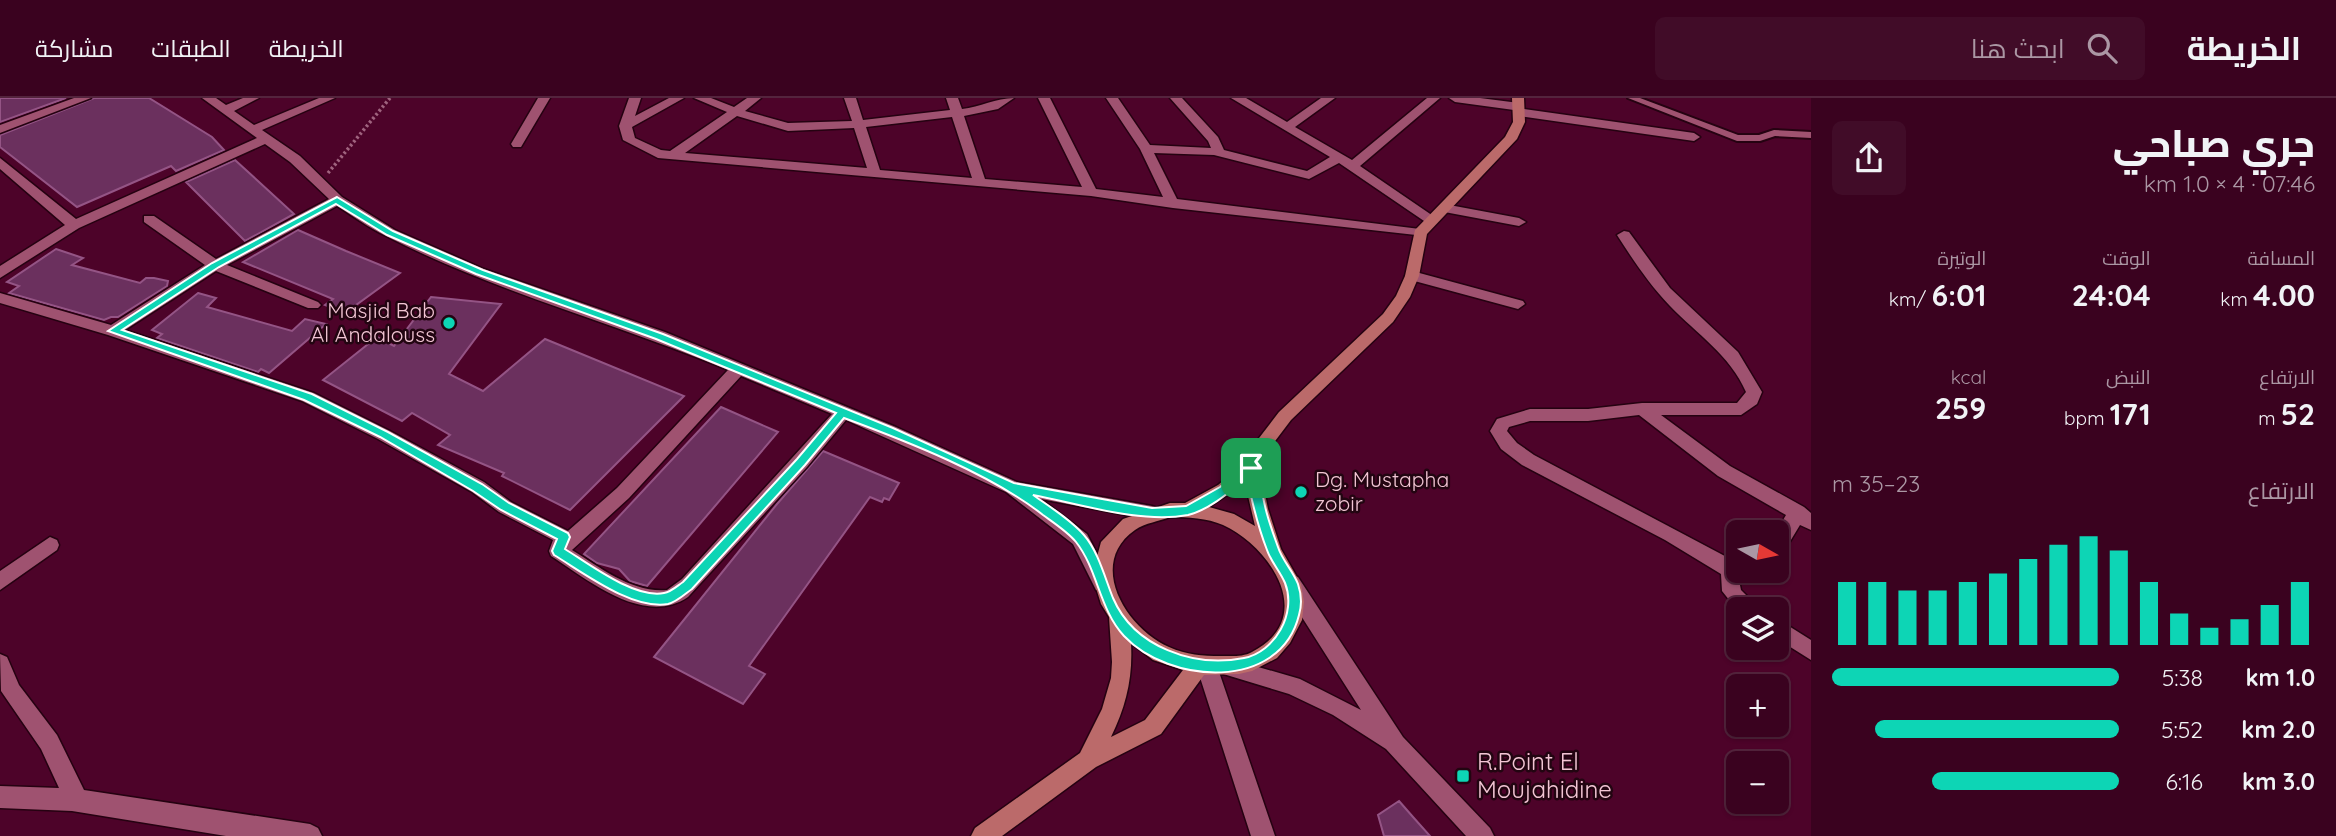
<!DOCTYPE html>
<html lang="ar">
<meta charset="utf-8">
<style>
:root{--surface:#3a021f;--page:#410c28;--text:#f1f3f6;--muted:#ab97a4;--line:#54243d;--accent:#0dd5b5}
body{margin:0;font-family:Quicksand,Cairo,sans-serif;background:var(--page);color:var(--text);direction:rtl;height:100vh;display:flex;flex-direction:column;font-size:26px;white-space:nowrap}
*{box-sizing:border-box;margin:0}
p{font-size:23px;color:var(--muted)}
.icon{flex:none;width:38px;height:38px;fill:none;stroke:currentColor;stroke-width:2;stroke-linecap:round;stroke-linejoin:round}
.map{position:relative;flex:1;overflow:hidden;direction:ltr}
.details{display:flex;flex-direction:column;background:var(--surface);width:525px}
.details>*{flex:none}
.needle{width:46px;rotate:99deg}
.tools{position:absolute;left:1726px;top:422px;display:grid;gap:14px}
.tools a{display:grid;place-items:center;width:63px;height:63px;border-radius:10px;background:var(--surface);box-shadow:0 2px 5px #0004,0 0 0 2px var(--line);font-size:35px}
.pin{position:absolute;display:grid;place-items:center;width:60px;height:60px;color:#fff;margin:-30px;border-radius:14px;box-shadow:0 4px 10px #0006}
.round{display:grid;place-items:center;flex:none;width:74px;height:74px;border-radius:10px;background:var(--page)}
.overview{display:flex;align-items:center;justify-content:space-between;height:119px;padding:0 21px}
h1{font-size:38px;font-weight:800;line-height:52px}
.metrics{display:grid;grid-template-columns:repeat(3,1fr);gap:10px;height:119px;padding:7px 21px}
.metrics div{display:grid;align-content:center}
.metrics b{font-size:30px;font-weight:800}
.metrics small{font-size:19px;font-weight:400}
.metrics p{font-size:19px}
.chart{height:196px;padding:14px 21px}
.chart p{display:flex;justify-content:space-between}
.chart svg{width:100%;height:126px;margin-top:7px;stroke:var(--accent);stroke-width:6}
ul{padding:0 21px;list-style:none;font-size:23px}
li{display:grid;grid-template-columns:112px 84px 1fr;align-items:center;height:52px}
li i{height:18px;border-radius:9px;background:var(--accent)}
header{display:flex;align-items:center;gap:42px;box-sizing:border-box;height:98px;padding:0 35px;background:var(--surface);border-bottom:2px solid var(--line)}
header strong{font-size:33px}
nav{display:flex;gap:38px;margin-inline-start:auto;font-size:24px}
.search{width:490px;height:63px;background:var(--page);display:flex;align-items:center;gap:18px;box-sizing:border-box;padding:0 24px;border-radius:10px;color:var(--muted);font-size:26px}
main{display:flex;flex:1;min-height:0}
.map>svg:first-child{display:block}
.building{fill:#6b305e;stroke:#945485;stroke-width:2}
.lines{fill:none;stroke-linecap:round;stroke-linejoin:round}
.lane-casing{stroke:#250211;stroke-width:4}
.street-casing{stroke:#250211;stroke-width:3}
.secondary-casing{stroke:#250211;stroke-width:3}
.path{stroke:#9f637e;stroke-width:3.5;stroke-dasharray:2.5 2.5;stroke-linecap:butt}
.lane{fill:#9f5270;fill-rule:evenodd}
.street{fill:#9f5270;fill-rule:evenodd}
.secondary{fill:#bb6a6a;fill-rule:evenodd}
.route{fill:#0dd5b5;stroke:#fff;stroke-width:2;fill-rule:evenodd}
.poi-dot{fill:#0dd5b5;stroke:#220511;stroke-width:2.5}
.labels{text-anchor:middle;stroke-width:5;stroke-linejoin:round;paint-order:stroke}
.poi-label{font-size:21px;fill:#f2c5d4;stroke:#220511;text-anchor:end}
.near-poi-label{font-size:24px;fill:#f2c5d4;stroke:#220511;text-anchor:start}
</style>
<header>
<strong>الخريطة</strong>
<div class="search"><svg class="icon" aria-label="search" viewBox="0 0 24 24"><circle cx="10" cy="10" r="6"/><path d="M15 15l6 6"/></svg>ابحث هنا</div>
<nav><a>الخريطة</a><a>الطبقات</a><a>مشاركة</a></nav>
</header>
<main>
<section class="details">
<div class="overview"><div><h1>جري صباحي</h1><p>07:46 · 4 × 1.0 km</p></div><a class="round"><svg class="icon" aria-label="share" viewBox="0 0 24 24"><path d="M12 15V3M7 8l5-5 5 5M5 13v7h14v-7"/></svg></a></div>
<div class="metrics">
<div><p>المسافة</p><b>4.00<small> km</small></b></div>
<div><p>الوقت</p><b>24:04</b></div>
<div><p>الوتيرة</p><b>6:01<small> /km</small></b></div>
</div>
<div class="metrics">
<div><p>الارتفاع</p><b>52<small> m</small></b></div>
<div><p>النبض</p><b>171<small> bpm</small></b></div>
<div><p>kcal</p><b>259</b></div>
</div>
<div class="chart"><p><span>الارتفاع</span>23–35 m</p>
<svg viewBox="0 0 160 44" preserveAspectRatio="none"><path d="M5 44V22M15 44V22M25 44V25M35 44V25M45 44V22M55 44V19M65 44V14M75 44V9M85 44V6M95 44V11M105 44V22M115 44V33M125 44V38M135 44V35M145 44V30M155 44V22"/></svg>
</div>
<ul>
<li><b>1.0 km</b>5:38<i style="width:100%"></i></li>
<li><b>2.0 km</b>5:52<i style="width:85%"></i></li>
<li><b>3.0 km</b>6:16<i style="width:65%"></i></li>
</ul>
</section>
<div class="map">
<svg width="1811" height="738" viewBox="0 0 1811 738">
<rect width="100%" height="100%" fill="#4d0329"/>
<path class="building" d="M 0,0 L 66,0 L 0,24 Z
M 94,0 L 149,0 L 212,39 L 224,52 L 176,73 L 171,68 L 77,109 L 0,49 L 0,37 Z
M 235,62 L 294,116 L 245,143 L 186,84 Z
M 298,132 L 346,153 L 400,175 L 345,215 L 325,207 L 333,201 L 243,164 Z
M 56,151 L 83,160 L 72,167 L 140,185 L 146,180 L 154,180 L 168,183 L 167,188 L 118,219 L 111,219 L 104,222 L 9,195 L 19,188 L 7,184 Z
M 198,195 L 216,200 L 207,209 L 292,233 L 305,221 L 326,226 L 269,275 L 261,271 L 258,274 L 157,240 L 162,236 L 152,232 Z
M 431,199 L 501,206 L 449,276 L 483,293 L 545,241 L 684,298 L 570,412 L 502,378 L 504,375 L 438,347 L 450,337 L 412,315 L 402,323 L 323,282 L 377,239 L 394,248 Z
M 721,309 L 778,334 L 647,488 L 630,483 L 619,471 L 597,465 L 584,456 Z
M 823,353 L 899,385 L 889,402 L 884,400 L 882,404 L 870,399 L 749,568 L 765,576 L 743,606 L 654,559 L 777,406 Z
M 1399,703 L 1413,719 L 1430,738 L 1384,738 L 1378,717 Z"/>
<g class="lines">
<g class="lane-casing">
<path id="lane" d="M 1628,0 L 1640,0 L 1738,37 L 1759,37 L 1774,32 L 1811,34 L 1811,40 L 1775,38 L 1760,43 L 1737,43 Z"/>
</g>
<g class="street-casing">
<path id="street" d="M 74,0 L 91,0 L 0,35 L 0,27 Z
M 202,0 L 216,0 L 226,7 L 243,0 L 259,0 L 234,13 L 254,27 L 319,0 L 335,0 L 262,32 L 300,58 L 342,99 L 395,132 L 484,171 L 665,234 L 896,329 L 1017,384 L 1152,408 L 1158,410 L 1161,415 L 1158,420 L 1152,422 L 1041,401 L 1087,436 L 1113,486 L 1110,492 L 1103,494 L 1096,492 L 1073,446 L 1006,394 L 846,322 L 807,369 L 688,499 C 644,529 588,482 551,458 L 549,453 L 553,442 L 499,414 L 472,394 L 378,341 L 302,303 L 108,237 L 0,205 L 0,195 L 111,227 L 205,167 L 144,124 L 144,118 L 154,118 L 216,161 L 329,101 L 290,64 L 265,46 L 79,130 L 0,180 L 0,168 L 65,127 L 0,71 L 0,60 L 76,121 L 257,40 ZM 337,108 C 353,118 369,130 386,138 C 495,194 615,225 728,272 L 617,390 L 568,433 L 511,404 L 484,384 L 390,333 L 314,295 L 125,232 L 216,173 L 308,210 L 318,210 L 321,207 L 318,204 L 227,167 ZM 741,278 L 832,316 L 682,481 L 667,492 C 632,495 601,470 572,452 L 629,400 Z
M 538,0 L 550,0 L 521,49 L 513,49 L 511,46 Z
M 629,0 L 641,0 L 635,18 L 669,0 L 684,0 L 632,29 L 635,40 L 661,52 L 670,53 L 727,14 L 694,0 L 711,0 L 734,9 L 747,0 L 761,0 L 745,13 L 788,25 L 852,23 L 844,0 L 856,0 L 863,22 L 950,12 L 946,0 L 958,0 L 962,11 C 980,9 996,0 1014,0 L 998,11 L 964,18 L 985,81 L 1082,89 L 1038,0 L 1050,0 L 1096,91 L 1163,99 L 1140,51 L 1106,0 L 1118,0 L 1150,47 L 1211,50 L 1208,43 L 1170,0 L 1182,0 L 1218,39 L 1224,52 L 1307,73 L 1330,59 L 1231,0 L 1246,0 L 1287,24 L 1321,0 L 1335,0 L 1295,29 L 1352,62 L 1427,0 L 1440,0 L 1360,68 L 1439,122 L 1432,126 L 1427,125 L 1339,65 L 1309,81 L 1214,57 L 1154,55 L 1177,101 L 1420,131 L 1425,132 L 1425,138 L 1173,110 L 1091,98 L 658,60 L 623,42 L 619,28 ZM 737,18 L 788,33 L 854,30 L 867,70 L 685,55 ZM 952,19 L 972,80 L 880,72 L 866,29 Z
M 1449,0 L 1480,0 L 1519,5 L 1523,6 L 1524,11 L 1694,35 L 1700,39 L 1694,43 L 1519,18 L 1515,17 L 1514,12 L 1455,4 Z
M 1444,106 L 1519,120 L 1526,124 L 1519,128 L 1439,113 L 1437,110 Z
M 1624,133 L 1629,134 L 1670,190 L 1738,254 L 1762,294 L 1757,306 L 1741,317 L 1661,317 L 1730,368 L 1804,409 L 1811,415 L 1811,432 L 1800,427 L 1783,455 L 1776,457 L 1776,434 L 1786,417 L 1718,378 L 1639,317 L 1588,323 L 1530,323 L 1509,329 L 1507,333 L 1517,345 L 1534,357 L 1738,465 L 1738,472 L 1748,472 L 1739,482 L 1741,492 L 1760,511 L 1738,511 L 1738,513 L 1722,493 L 1721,476 L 1665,442 L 1522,367 L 1501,351 L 1490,333 L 1497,321 L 1530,311 L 1588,311 L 1642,305 L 1737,305 L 1746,294 C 1730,257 1697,236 1670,208 C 1649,186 1633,162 1617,137 Z
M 1412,173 L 1523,203 L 1525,206 L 1518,211 L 1407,181 L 1405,178 L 1407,175 Z
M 50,439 L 57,442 L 59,447 L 57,452 L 0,492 L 0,473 Z
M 1291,477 L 1298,479 L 1403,639 L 1490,730 L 1494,738 L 1466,738 L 1386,651 L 1333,617 L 1289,596 L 1220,575 L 1218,571 L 1275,738 L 1251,738 L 1197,570 L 1200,564 L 1207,561 L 1214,564 L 1217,569 L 1220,563 L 1227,560 L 1300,581 L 1361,612 L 1284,491 L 1281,485 L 1284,479 Z
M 1776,520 L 1811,542 L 1811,562 L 1776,540 Z
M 0,556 L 7,559 L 19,587 L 57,637 L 84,692 L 310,726 L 318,730 L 322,738 L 226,738 L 72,713 L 0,710 L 0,688 L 59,690 L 41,651 L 1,593 Z"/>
</g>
<g class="secondary-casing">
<path id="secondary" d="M 1512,0 L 1524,0 L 1525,24 L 1517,41 L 1427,136 L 1419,178 L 1410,199 L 1393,224 L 1291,322 L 1269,351 L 1260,370 L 1268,411 L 1281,451 L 1301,486 L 1304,504 L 1302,522 L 1290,545 L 1277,560 L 1252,573 L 1239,576 L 1204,577 L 1161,636 L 1096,669 L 1002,738 L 971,738 L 975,730 L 1080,655 L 1102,611 L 1111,580 L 1112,564 L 1109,519 L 1101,506 L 1092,477 L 1101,444 L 1123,421 L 1170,405 L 1185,405 L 1218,387 L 1244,366 L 1256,344 L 1279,314 L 1383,216 L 1396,198 L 1405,178 L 1415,132 L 1505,39 L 1513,24 ZM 1245,385 L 1255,428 L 1234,416 L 1209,409 ZM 1170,419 C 1188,419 1207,420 1223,427 C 1271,449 1318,520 1252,554 C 1243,559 1232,558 1221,558 C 1202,558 1187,557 1169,549 C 1127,531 1086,466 1135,432 C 1145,425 1160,423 1170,419 ZM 1131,545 L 1153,562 L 1183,572 L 1145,622 L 1111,639 C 1126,608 1133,580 1131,545 Z"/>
</g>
<path class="path" d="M 328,75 L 390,0"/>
<use href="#lane" class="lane"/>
<use href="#street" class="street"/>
<use href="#secondary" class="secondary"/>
</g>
<path class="route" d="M 337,99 L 393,133 L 483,172 L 663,236 L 893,330 L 1014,385 L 1152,410 L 1186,408 L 1220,389 L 1247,367 L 1255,367 C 1260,380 1262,395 1265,408 C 1268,422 1273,435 1278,449 C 1282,462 1293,473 1298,486 C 1301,495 1302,507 1299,517 C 1280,594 1169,586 1124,538 C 1099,511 1098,472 1076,444 C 1068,434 1054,425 1043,417 C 991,376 906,343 844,320 L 805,367 L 692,491 C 685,496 677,504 668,506 C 632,512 584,475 554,457 L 552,453 L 557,441 L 501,412 L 473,393 L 380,339 L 304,302 L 108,233 L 212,165 ZM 336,106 L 387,137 L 476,176 L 656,241 L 836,315 L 797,361 L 683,484 C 677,488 671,494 664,495 C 635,501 589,466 565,451 L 570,439 L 568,435 L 509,405 L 482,386 L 388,334 L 312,296 L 122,232 L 219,169 ZM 1247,380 C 1252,404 1258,429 1267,452 C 1271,464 1280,473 1285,485 C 1297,515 1275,554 1244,560 C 1194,570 1134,549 1113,500 C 1105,480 1098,453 1084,437 C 1070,421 1050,409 1033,397 C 1080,406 1141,426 1188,417 C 1209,412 1231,393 1247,380 Z"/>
<g class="poi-dot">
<circle cx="449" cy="225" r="7"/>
<circle cx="1301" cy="394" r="7"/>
<rect x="1456" y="671" width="14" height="14" rx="3.5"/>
</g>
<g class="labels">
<g class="poi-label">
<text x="435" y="220">Masjid Bab<tspan x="435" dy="24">Al Andalouss</tspan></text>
<text x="1315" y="389" text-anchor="start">Dg. Mustapha<tspan x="1315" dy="24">zobir</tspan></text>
</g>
<g class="near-poi-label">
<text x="1477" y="672">R.Point El<tspan x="1477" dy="28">Moujahidine</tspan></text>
</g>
</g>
</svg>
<div class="tools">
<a><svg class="needle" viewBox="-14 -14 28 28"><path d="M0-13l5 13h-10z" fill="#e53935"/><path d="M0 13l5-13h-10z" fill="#ab97a4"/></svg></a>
<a><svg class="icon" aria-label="layers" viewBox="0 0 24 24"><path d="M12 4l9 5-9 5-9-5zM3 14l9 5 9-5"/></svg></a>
<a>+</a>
<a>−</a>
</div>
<div class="pin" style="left:1251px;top:370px;background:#1e9e55"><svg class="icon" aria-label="arrive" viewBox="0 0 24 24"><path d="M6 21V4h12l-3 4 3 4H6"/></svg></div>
</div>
</main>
